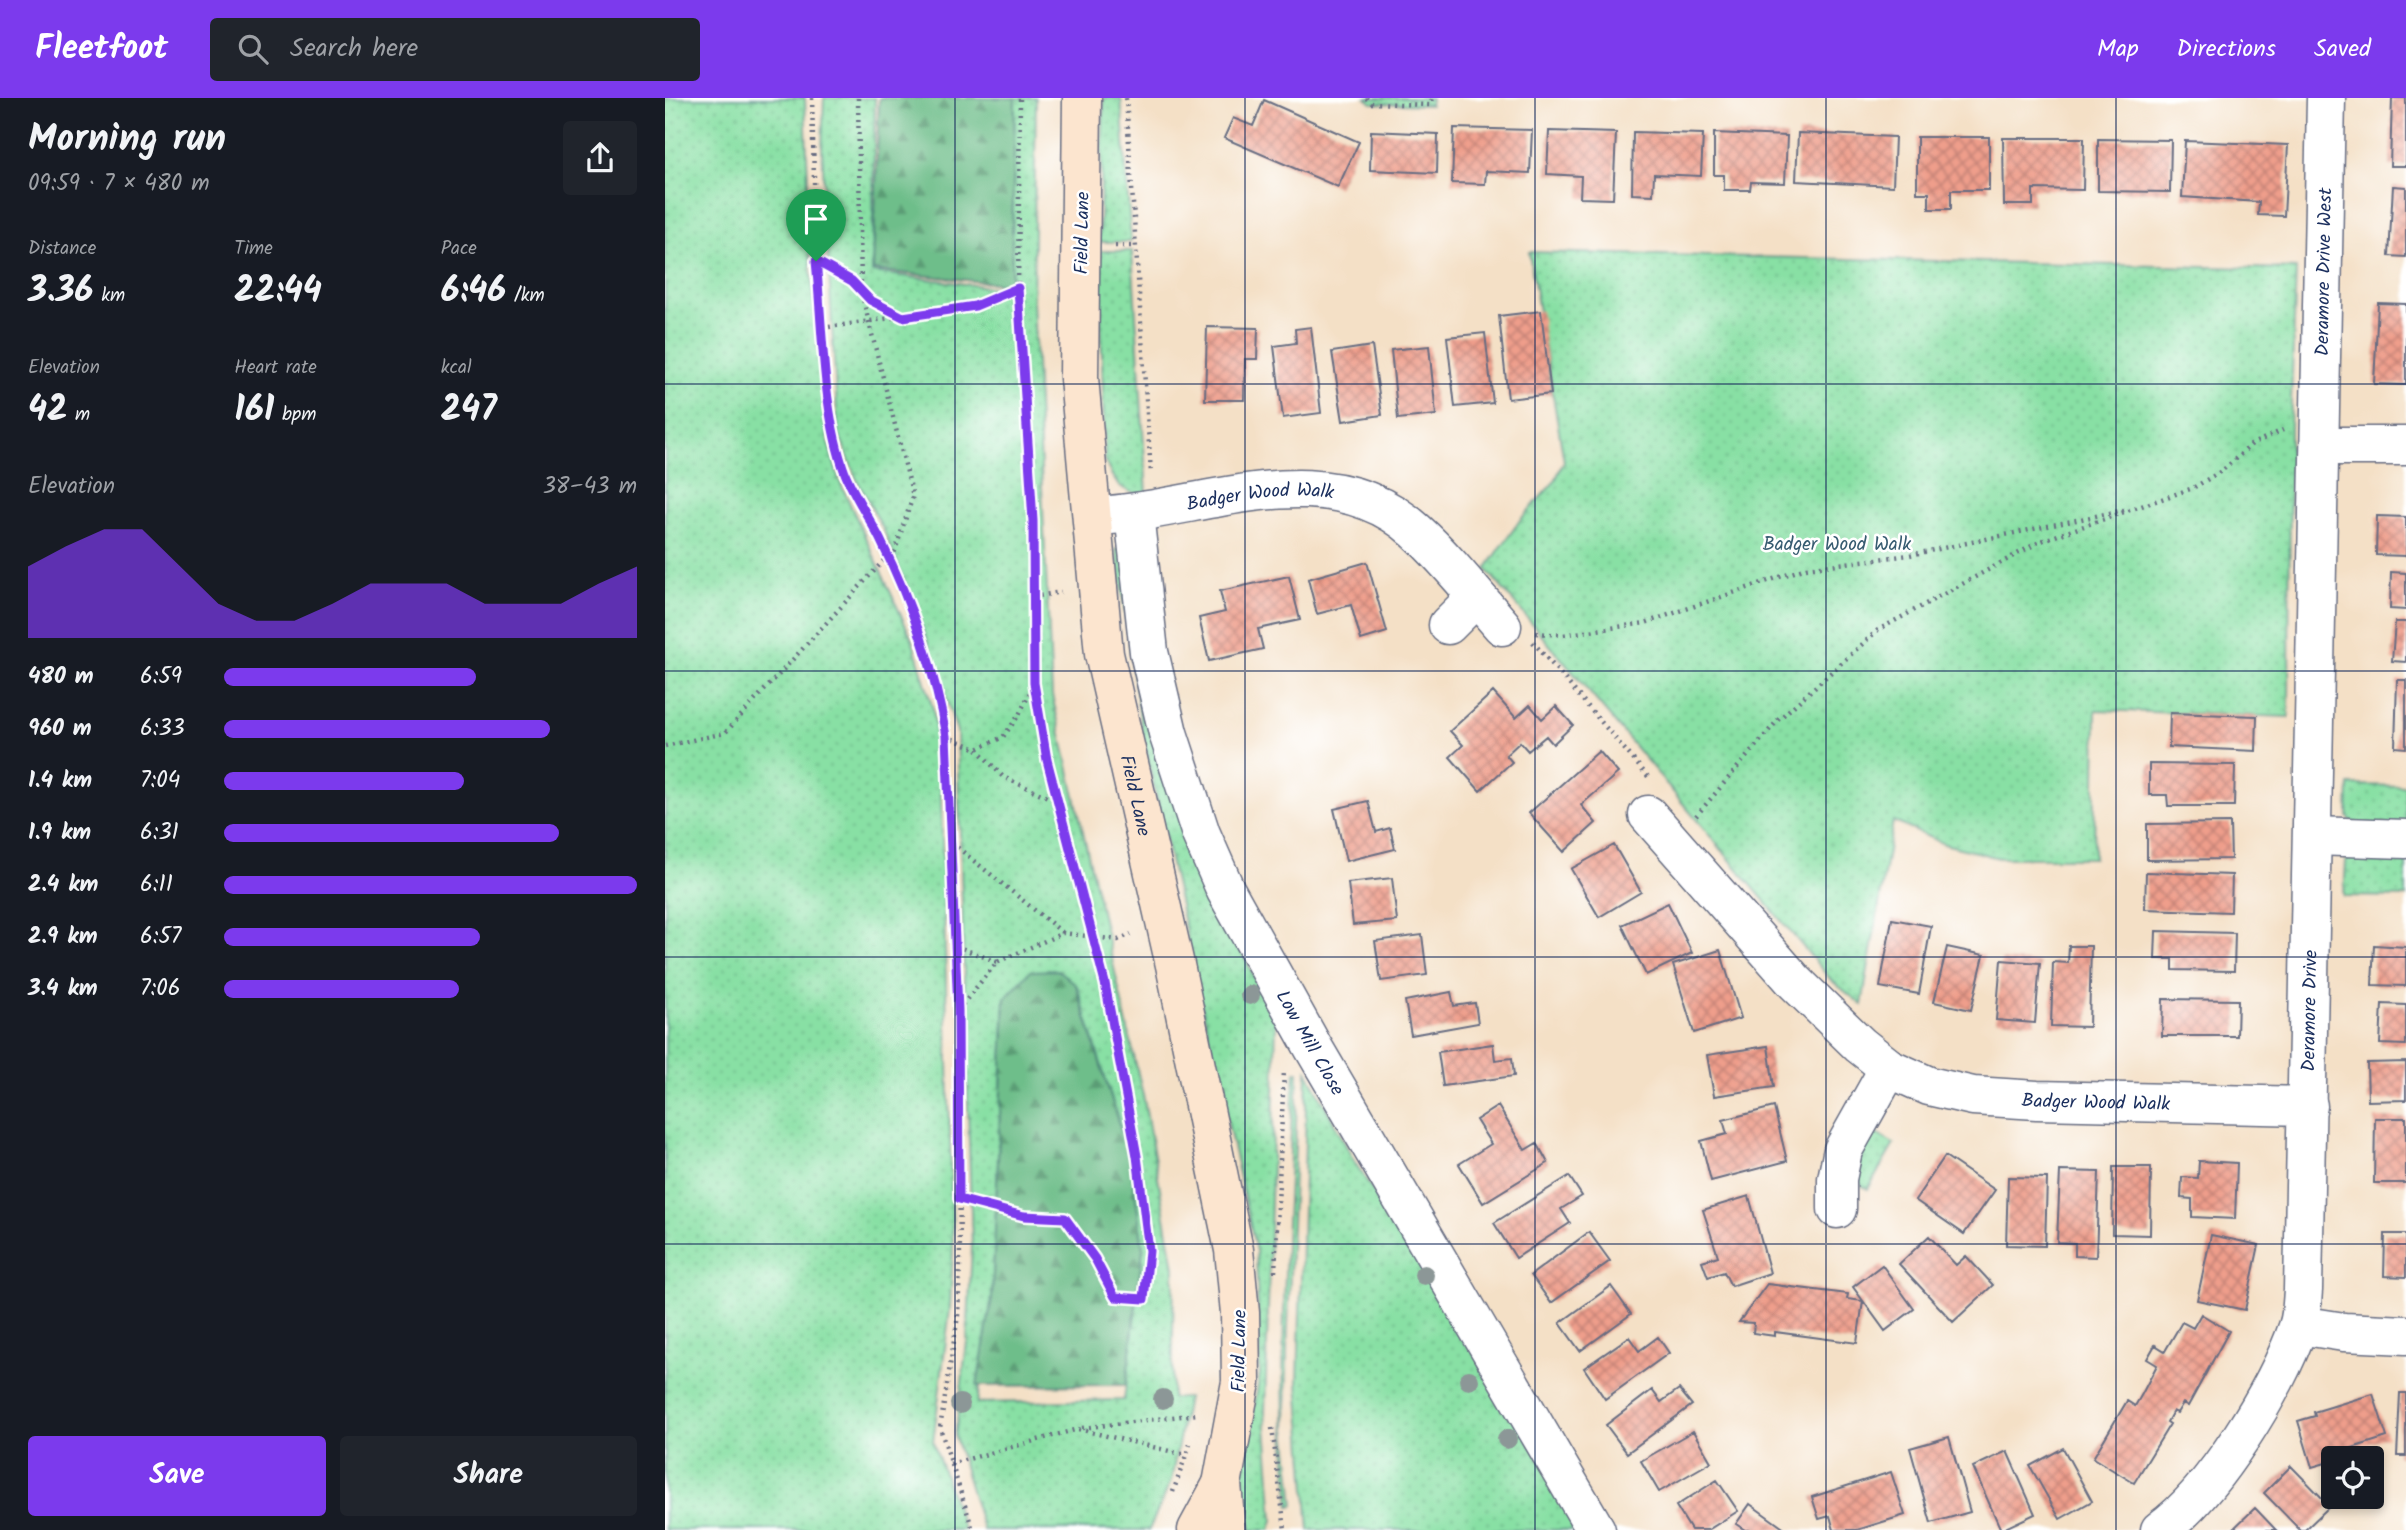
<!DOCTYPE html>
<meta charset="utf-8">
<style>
:root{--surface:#171b24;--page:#20242c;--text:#f1f3f6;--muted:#9ea1a6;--accent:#7c3aed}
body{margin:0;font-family:Kalam,sans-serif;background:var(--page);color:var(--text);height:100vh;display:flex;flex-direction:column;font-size:26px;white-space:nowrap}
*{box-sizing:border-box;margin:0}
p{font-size:23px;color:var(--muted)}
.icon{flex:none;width:38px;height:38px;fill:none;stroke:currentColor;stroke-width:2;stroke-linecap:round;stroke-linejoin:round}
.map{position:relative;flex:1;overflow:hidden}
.panel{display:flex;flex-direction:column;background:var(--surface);width:665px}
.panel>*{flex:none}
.buttons{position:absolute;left:1656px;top:1348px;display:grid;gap:14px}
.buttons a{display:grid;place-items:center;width:63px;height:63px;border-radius:7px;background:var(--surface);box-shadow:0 4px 10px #0003;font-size:35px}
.pin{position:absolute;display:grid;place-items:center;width:60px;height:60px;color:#fff;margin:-72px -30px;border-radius:50% 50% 50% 0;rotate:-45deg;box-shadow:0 0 7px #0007}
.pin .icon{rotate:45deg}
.round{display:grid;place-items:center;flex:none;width:74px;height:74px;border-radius:7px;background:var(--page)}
.head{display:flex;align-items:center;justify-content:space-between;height:119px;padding:0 28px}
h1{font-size:38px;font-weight:600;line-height:52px}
.figures{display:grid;grid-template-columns:repeat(3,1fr);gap:10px;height:119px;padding:7px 28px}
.figures div{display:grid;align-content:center}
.figures b{font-size:35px;font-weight:600}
.figures small{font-size:19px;font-weight:400}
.figures p{font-size:19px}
.chart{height:196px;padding:14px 28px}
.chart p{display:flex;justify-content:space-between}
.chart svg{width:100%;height:126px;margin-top:7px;fill:var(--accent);opacity:.7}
.button{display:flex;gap:14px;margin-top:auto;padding:14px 28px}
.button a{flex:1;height:80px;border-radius:7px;background:var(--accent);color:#fff;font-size:28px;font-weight:600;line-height:80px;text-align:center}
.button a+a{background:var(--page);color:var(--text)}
ul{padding:0 28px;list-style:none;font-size:23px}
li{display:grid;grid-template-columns:112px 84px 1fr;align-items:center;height:52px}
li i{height:18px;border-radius:9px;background:var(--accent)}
header{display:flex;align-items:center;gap:42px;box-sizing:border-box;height:98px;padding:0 35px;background:var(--accent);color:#fff}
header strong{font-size:33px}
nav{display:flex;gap:38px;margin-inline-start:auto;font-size:24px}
.search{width:490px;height:63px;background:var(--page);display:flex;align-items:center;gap:18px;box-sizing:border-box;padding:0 24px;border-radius:7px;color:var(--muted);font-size:26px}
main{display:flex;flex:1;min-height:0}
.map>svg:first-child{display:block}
.grass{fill:url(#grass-dots);stroke:#528881;stroke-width:2;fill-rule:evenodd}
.forest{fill:url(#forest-firs);stroke:#447674;stroke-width:2}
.building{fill:url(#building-cross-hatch)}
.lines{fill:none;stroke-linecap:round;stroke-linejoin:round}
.street-casing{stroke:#676d82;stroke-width:41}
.secondary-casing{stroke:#676d82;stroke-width:41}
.path{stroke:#676d82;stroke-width:4.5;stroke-dasharray:2 5;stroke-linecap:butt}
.street{stroke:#fff;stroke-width:38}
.secondary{stroke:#fce5cf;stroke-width:38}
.tree{fill:#8c9797}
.route-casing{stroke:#fff;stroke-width:14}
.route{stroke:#7c3aed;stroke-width:9}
.grid{fill:none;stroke:#1b2f5e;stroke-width:2;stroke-opacity:0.55}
.labels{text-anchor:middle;stroke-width:5;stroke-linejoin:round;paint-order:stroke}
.street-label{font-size:19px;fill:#1b2f5e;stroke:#fff}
.park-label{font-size:19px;fill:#365b70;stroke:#fff}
</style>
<header>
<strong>Fleetfoot</strong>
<div class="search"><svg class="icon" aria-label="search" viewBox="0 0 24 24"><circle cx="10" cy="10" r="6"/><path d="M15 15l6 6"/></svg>Search here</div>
<nav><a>Map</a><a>Directions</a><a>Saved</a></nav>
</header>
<main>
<section class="panel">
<div class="head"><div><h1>Morning run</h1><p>09:59 · 7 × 480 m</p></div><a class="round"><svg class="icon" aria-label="share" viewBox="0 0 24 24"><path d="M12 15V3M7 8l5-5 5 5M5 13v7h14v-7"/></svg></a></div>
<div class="figures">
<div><p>Distance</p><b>3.36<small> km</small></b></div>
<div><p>Time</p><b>22:44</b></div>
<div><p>Pace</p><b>6:46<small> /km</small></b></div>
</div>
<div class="figures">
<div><p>Elevation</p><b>42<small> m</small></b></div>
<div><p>Heart rate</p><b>161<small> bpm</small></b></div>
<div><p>kcal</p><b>247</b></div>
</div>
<div class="chart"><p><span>Elevation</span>38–43 m</p>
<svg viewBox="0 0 160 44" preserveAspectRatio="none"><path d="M0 44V19L10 12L20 6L30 6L40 19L50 32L60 38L70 38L80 32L90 25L100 25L110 25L120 32L130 32L140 32L150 25L160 19V44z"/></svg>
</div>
<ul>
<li><b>480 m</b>6:59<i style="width:61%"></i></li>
<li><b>960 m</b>6:33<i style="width:79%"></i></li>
<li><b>1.4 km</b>7:04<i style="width:58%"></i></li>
<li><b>1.9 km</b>6:31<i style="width:81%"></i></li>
<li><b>2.4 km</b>6:11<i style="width:100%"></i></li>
<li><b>2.9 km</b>6:57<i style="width:62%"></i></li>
<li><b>3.4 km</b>7:06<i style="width:57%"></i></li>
</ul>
<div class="button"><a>Save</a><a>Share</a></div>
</section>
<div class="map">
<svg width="1741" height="1432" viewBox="0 0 1741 1432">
<defs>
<pattern id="grass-dots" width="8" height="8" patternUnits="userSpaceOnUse" patternTransform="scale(1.75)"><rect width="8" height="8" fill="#88e0a4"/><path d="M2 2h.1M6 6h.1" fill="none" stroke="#75c090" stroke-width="1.8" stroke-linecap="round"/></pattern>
<pattern id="forest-firs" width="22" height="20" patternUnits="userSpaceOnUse" patternTransform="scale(1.75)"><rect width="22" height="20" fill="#6ebe8a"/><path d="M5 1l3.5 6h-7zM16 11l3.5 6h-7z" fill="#5a9b74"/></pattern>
<pattern id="building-cross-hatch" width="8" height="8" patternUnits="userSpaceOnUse" patternTransform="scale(1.75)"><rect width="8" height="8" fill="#ef9e8b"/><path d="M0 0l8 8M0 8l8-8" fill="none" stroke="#c18175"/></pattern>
</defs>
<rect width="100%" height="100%" fill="#fff"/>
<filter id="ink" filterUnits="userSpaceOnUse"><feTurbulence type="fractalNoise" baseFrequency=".0143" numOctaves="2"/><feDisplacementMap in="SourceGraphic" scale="14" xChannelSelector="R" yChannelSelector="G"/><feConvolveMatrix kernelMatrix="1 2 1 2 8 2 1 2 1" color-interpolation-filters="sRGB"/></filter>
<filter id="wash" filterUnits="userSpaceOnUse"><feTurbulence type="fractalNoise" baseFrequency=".00686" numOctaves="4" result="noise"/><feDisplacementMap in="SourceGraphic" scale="28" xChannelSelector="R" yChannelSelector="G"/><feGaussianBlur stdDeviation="1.57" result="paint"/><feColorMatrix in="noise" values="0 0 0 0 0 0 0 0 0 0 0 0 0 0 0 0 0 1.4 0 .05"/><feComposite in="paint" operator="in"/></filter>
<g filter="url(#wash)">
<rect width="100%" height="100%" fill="#f4e0c6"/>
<path class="grass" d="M 0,0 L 140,0 L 146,172 L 163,344 L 175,384 L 247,541 L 268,611 L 275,664 L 288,1150 L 285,1211 L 268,1344 L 299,1432 L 0,1432 Z
M 159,0 L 210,0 L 207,174 L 331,190 L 332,185 L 346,186 L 350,0 L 371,0 L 368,203 L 387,597 L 479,1002 L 509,1169 L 507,1300 L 522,1300 L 506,1383 L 484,1432 L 318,1432 L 290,1339 L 302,1244 L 307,1149 L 292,633 L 259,534 L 219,433 L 191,380 L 173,333 L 157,52 ZM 412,888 L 466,1064 L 478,1151 L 459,1302 L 312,1305 L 327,1200 L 340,900 Z
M 439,0 L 456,0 L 466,144 L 434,144 Z
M 701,0 L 766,0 L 765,7 L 707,5 Z
M 434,153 L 467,153 L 482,397 C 457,396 449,385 440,363 Z
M 864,154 L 1631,171 L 1625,329 L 1624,619 L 1431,612 L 1429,760 L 1334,760 L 1279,746 L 1228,723 L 1197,907 L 1166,882 L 821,471 L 855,422 L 890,383 L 899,363 Z
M 451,451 L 458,451 L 569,838 L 611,924 L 600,1315 L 608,1422 L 605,1432 L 570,1432 L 570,1417 L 595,1276 L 591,1153 L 477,634 Z
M 1684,687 L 1741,688 L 1741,730 L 1689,726 L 1683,719 Z
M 1741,753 L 1741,799 L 1679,798 L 1681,763 L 1687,758 Z
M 642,973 L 689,1063 L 821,1270 L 917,1432 L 644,1432 L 633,1285 Z
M 630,974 L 633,974 L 622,1252 L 621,1331 L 629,1407 L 625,1408 C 615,1313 618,1220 622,1124 C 625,1074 625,1024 630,974 Z
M 1201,1030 L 1229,1046 L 1203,1091 L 1197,1088 L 1187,1071 Z"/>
<path class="forest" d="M 214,0 L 350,0 L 346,187 L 208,172 Z
M 393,872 L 411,887 L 466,1064 L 478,1151 L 461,1287 L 312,1288 L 327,1200 L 340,900 L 365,873 Z"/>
<g id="blocks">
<path class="building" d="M 1727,0 L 1741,0 L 1741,68 L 1725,68 Z
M 599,2 L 694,44 L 673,89 L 559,40 L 568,20 L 588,28 Z
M 789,30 L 867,32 L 865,75 L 821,73 L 820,86 L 787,85 Z
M 706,33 L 773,36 L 772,75 L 705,72 Z
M 884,33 L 951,35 L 948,101 L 915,100 L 916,78 L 882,76 Z
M 968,34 L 1038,36 L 1036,78 L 989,76 L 988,97 L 967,96 Z
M 1049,35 L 1122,38 L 1120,85 L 1086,84 L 1085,92 L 1059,92 L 1059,77 L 1049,77 Z
M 1133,35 L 1230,39 L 1228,88 L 1131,83 Z
M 1252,39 L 1324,39 L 1324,92 L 1286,92 L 1286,111 L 1264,111 L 1264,95 L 1252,95 Z
M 1338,40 L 1419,40 L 1418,92 L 1368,91 L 1368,107 L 1339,107 Z
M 1433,41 L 1506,42 L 1505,94 L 1433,93 Z
M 1520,43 L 1623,47 L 1619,118 L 1593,117 L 1594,104 L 1517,99 Z
M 1728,88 L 1741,89 L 1741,159 L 1724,158 Z
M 1713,205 L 1741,206 L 1741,287 L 1709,286 Z
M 876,213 L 886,296 L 843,301 L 834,218 Z
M 542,229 L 593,230 L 592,261 L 580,261 L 579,302 L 540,302 Z
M 646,229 L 656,315 L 618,320 L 609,248 L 631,245 L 630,231 Z
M 820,235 L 828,305 L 790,309 L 782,239 Z
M 707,248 L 717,317 L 678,323 L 667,254 Z
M 764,248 L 771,317 L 733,321 L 726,252 Z
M 1712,418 L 1741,419 L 1741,458 L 1711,457 Z
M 702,464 L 722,534 L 696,542 L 686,507 L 652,516 L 643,481 Z
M 1726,474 L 1741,475 L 1741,512 L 1725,511 Z
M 624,478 L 635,522 L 593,531 L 598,551 L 544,563 L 534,520 L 560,514 L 555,493 Z
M 1730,524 L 1741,524 L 1741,564 L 1727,563 Z
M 1732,582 L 1741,582 L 1741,650 L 1730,649 Z
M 828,594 L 851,620 L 865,607 L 877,621 L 891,608 L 908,627 L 888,646 L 881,638 L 863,653 L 855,644 L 841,657 L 847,664 L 815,693 L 785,659 L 798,647 L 785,633 Z
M 1505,615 L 1592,618 L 1591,653 L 1504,649 Z
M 934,653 L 953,675 L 916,707 L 931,725 L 899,754 L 864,715 Z
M 1484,666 L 1570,667 L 1569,708 L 1503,708 L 1502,697 L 1484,697 Z
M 703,703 L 711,734 L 725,730 L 730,751 L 681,763 L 669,711 Z
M 1565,725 L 1566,761 L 1482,762 L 1482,726 Z
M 949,747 L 976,794 L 934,819 L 906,771 Z
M 1481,774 L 1567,777 L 1566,814 L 1480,811 Z
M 727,780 L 732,823 L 688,827 L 683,785 Z
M 1003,805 L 1027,855 L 981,877 L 957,827 Z
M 1227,821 L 1266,828 L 1254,896 L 1215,889 Z
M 1491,833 L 1570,835 L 1569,873 L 1508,872 L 1508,861 L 1490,861 Z
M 757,837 L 762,877 L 716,883 L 710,843 Z
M 1709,847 L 1741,849 L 1741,888 L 1707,887 Z
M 1404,848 L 1426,848 L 1424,929 L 1386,928 L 1388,864 L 1403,865 Z
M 1282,849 L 1319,857 L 1306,912 L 1269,904 Z
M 1055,852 L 1076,920 L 1029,935 L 1008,867 Z
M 1336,862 L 1375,865 L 1370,925 L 1331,922 Z
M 786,894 L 789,908 L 810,905 L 813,925 L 746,937 L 740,903 Z
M 1498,901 L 1573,902 L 1572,938 L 1497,938 Z
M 1717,906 L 1741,907 L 1741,947 L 1715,946 Z
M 828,946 L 830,962 L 847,960 L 849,978 L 778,988 L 773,954 Z
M 1103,948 L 1109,989 L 1049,998 L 1042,957 Z
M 1741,964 L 1741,1002 L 1703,1003 L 1702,965 Z
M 833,1008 L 860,1052 L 872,1045 L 883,1065 L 818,1105 L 794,1066 L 826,1046 L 811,1022 Z
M 1109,1009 L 1122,1063 L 1046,1083 L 1036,1043 L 1062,1036 L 1058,1022 Z
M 1710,1020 L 1741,1020 L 1741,1085 L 1709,1085 Z
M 1280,1058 L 1330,1092 L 1299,1136 L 1250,1102 Z
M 1534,1063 L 1572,1065 L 1570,1121 L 1527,1119 L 1527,1101 L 1516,1100 L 1517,1079 L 1533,1080 Z
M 1448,1069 L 1486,1069 L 1485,1137 L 1447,1136 Z
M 1395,1073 L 1434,1074 L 1431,1159 L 1410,1158 L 1410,1145 L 1392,1144 Z
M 904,1078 L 917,1098 L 896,1111 L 905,1125 L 851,1160 L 829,1125 Z
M 1343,1079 L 1382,1080 L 1380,1148 L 1341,1147 Z
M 1084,1098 L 1105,1175 L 1066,1188 L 1059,1174 L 1043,1179 L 1037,1163 L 1053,1158 L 1038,1112 Z
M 924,1134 L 945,1163 L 886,1205 L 866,1177 Z
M 1720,1136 L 1741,1136 L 1741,1179 L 1719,1178 Z
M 1546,1137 L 1594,1147 L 1580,1212 L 1532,1202 Z
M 1264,1138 L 1291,1167 L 1301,1158 L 1328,1187 L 1288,1224 L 1234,1166 Z
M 1217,1167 L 1249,1211 L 1220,1233 L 1188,1189 Z
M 1102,1186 L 1183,1196 L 1182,1201 L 1198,1203 L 1192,1245 L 1110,1234 L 1110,1238 L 1088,1235 L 1089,1225 L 1074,1224 Z
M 946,1188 L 966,1216 L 915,1253 L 895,1225 Z
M 1536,1216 L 1564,1233 L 1523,1308 L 1518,1305 L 1512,1315 L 1508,1313 L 1502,1324 L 1505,1326 L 1469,1385 L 1428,1360 L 1462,1303 L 1470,1308 L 1477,1296 L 1492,1267 L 1482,1261 L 1490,1247 L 1500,1253 L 1517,1224 L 1528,1230 Z
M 964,1239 L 974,1253 L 993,1239 L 1004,1255 L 940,1301 L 919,1270 Z
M 1014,1291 L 1027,1307 L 962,1355 L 941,1327 L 987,1292 L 996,1304 Z
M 1735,1295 L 1741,1295 L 1741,1358 L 1732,1358 Z
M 1708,1296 L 1722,1339 L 1662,1358 L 1664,1364 L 1647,1369 L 1633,1323 L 1650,1318 L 1649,1314 Z
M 1028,1333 L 1046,1364 L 994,1394 L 976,1363 Z
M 1284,1339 L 1305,1414 L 1266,1425 L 1245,1350 Z
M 1398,1350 L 1427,1403 L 1395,1421 L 1365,1368 Z
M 1342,1353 L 1370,1416 L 1336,1432 L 1308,1369 Z
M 1626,1368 L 1665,1408 L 1640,1432 L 1635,1432 L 1599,1395 Z
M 1226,1374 L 1240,1417 L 1192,1432 L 1169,1432 L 1165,1418 L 1154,1421 L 1147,1399 Z
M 1052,1382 L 1073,1413 L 1043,1432 L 1026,1432 L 1011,1408 Z
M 1085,1406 L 1121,1432 L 1080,1432 L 1071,1426 Z
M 1590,1410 L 1611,1432 L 1567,1432 Z"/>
</g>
</g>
<g filter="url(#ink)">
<use href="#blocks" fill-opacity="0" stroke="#676d82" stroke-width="2"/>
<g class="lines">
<g class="street-casing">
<g id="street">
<path d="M 1655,348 L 1741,348"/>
<path id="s1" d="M 469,415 L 484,554 L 503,635 L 536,736 L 561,793 L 648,949 L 931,1432"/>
<path id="s2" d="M 445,417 C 546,409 664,354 751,433 C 783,462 809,496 837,528"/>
<path d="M 783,527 L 811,499"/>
<path id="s3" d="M 983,717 L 1130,884 L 1195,947 L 1224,970 L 1264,988 L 1308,998 L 1372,1002 L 1643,1008"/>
<path d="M 1648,738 L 1741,741"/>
<path d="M 1172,1111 L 1172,1081 L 1178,1052 L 1224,970"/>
<path d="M 1634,1227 L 1679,1234 L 1741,1237"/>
<path id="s4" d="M 1495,1432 C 1547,1396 1613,1289 1633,1229 C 1637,1218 1637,1204 1638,1192 L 1661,0"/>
</g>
</g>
<g class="secondary-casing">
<g id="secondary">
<path id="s5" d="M 417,0 L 414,280 L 439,556 L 510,867 L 569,1152 L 575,1215 L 576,1284 L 557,1386 L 561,1432"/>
<path d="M 532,1432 L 557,1386"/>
</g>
</g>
<path class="path" d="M 147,0 L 151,163 L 168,334 L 181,376 L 216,443 L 252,532 L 275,602 L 281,638 L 293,912 L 295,1167 L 293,1218 L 275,1330 L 308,1432
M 193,0 L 196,193 L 248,398 L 226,465
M 461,0 L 486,376
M 701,0 L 707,5 L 765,7 L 767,0
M 450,148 L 470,148
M 152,164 L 187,183 L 205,202 L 238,219
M 157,230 L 310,208 L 353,190
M 368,499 L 396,494
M 871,535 L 898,537 L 980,525 L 1141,470 L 1245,457 L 1459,412
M 868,544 L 985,681
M 281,638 L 312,651 L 338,639 L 354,617 L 369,586
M 0,648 L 60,635 L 222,459
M 312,651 L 338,679 L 394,704
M 1031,718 L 1113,622 L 1213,532 L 1376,443 L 1528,390 L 1558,372 L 1587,346 L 1618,332
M 287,745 L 398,835
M 291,848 L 332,864
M 293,912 L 332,864 L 398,835 L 453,842 L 466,836
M 294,1101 L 359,1118 L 400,1120 L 430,1161 L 450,1199 L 479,1201 L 484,1153 L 472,1058 L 440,885 L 382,662 L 369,585 L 368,423 L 353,190 L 355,0
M 610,1174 L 619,973
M 417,1330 L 533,1316
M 607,1330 L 620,1432
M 285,1366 L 413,1331 L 521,1357
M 508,1394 L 525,1346"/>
<use href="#street" class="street"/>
<use href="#secondary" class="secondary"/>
</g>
<g class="tree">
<circle cx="585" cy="897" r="10"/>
<circle cx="759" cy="1177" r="10"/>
<circle cx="804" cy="1282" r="10"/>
<circle cx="498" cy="1301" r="10"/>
<circle cx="295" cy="1306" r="10"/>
<circle cx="842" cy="1341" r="10"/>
</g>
</g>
<g class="lines" filter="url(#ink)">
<g class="route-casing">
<path id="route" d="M 151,163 L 187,183 L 205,202 L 238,219 L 310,208 L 353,190 L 368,423 L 369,585 L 382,662 L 440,885 L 472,1058 L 484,1153 L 479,1201 L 450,1199 L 430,1161 L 400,1120 L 359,1118 L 294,1101 L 293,912 L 281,638 C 270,572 245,502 215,441 C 204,419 189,398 180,375 C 157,312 158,230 151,163 Z"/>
</g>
<use href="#route" class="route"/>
</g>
<path class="grid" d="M 290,0 L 290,1432M 580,0 L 580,1432M 870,0 L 870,1432M 1161,0 L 1161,1432M 1451,0 L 1451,1432M 0,286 L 1741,286M 0,573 L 1741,573M 0,859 L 1741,859M 0,1146 L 1741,1146"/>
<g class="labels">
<g class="street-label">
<text transform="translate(416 135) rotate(-89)" y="7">Field Lane</text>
<text dy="7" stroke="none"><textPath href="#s4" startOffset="1304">Deramore Drive West</textPath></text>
<text dy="7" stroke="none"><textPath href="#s2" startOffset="152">Badger Wood Walk</textPath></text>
<text dy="7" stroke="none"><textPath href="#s5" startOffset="702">Field Lane</textPath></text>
<text dy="7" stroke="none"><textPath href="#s4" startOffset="565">Deramore Drive</textPath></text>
<text dy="7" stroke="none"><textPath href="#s1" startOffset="565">Low Mill Close</textPath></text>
<text dy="7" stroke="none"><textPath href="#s3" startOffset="562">Badger Wood Walk</textPath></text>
<text transform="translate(573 1253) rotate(-89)" y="7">Field Lane</text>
</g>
<g class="park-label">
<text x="1172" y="452">Badger Wood Walk</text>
</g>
</g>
</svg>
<div class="buttons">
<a><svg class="icon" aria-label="locate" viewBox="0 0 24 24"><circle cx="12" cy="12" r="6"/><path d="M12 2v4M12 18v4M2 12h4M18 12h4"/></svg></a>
</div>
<div class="pin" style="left:151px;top:163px;background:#1e9e55"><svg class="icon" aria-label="arrive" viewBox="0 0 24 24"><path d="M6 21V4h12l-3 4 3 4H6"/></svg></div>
</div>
</main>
